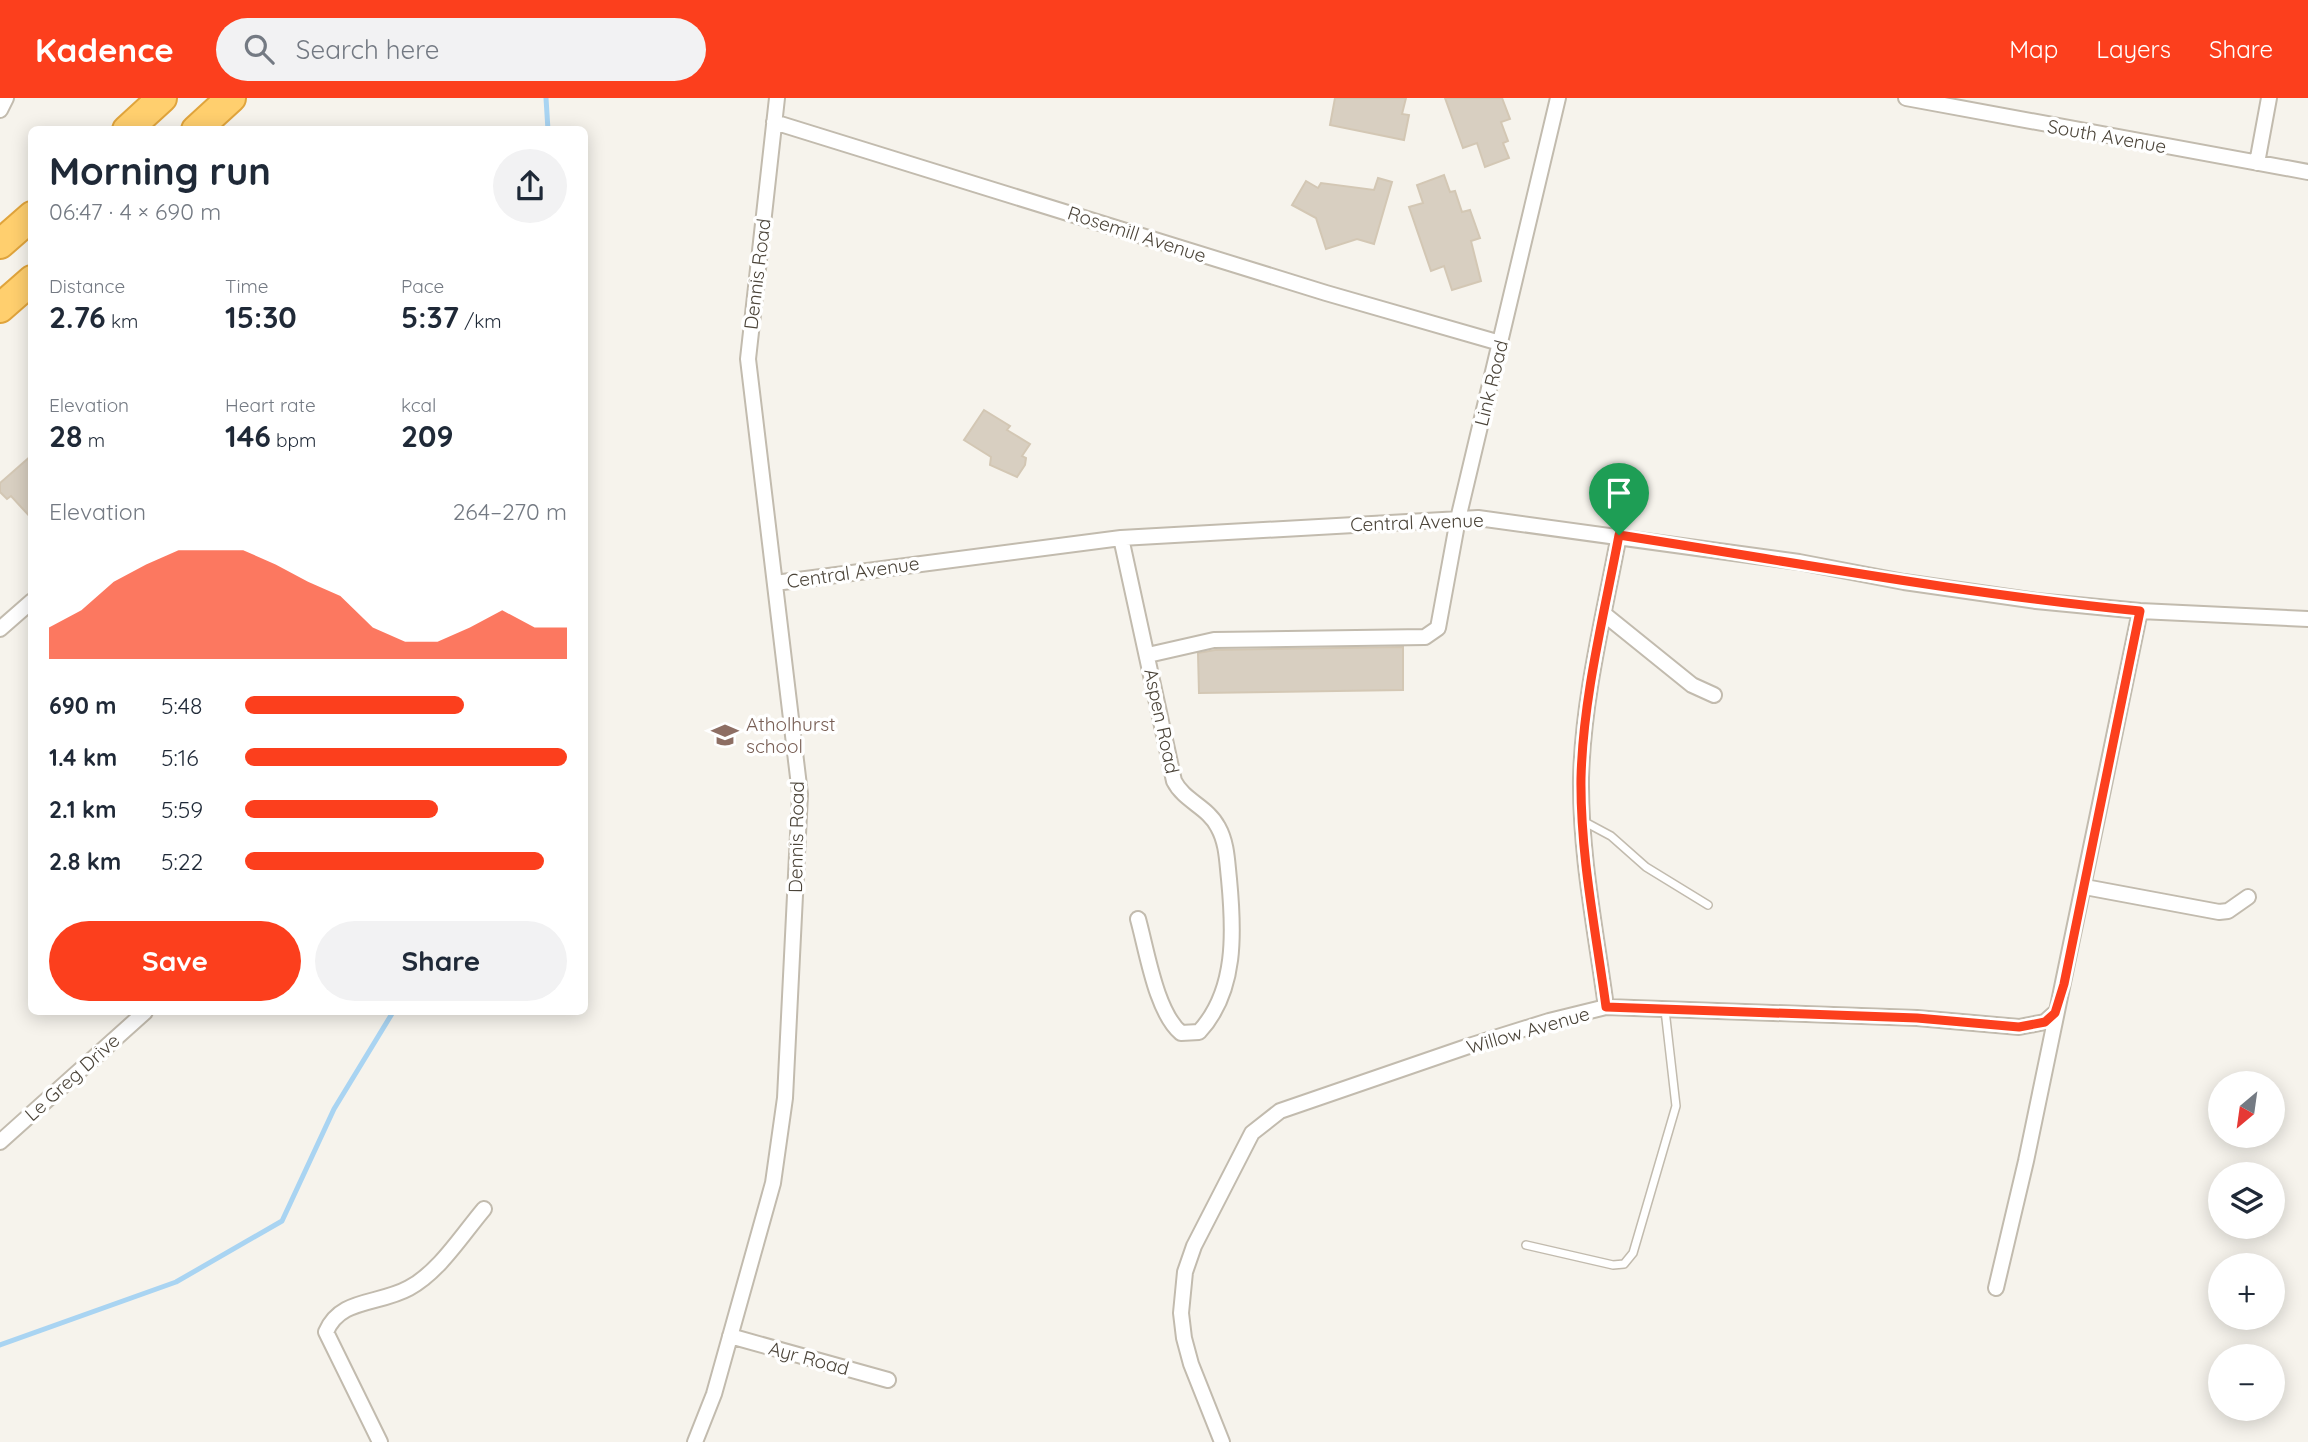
<!DOCTYPE html>
<meta charset="utf-8">
<style>
:root{--surface:#fff;--page:#f2f2f3;--text:#1f2937;--muted:#747a83;--accent:#fc3f1d}
body{margin:0;font-family:Quicksand,sans-serif;background:var(--page);color:var(--text);height:100vh;display:flex;flex-direction:column;font-size:26px;white-space:nowrap}
*{box-sizing:border-box;margin:0}
p{font-size:23px;color:var(--muted)}
.icon{flex:none;width:38px;height:38px;fill:none;stroke:currentColor;stroke-width:2;stroke-linecap:round;stroke-linejoin:round}
.map{position:relative;flex:1;overflow:hidden}
.drawer{position:absolute;left:28px;top:28px;width:560px;height:889px;display:flex;flex-direction:column;background:var(--surface);border-radius:10px;box-shadow:0 4px 18px #0003}
.drawer>*{flex:none}
.needle{width:46px;rotate:209deg}
.controls{position:absolute;left:2208px;top:973px;display:grid;gap:14px}
.controls a{display:grid;place-items:center;width:77px;height:77px;border-radius:50%;background:var(--surface);box-shadow:0 4px 18px #0003;font-size:35px}
.pin{position:absolute;display:grid;place-items:center;width:60px;height:60px;color:#fff;margin:-72px -30px;border-radius:50% 50% 50% 0;rotate:-45deg;box-shadow:0 0 7px #0007}
.pin .icon{rotate:45deg}
.round{display:grid;place-items:center;flex:none;width:74px;height:74px;border-radius:37px;background:var(--page)}
.headline{display:flex;align-items:center;justify-content:space-between;height:119px;padding:0 21px}
h1{font-size:38px;font-weight:800;line-height:52px}
.figures{display:grid;grid-template-columns:repeat(3,1fr);gap:10px;height:119px;padding:7px 21px}
.figures div{display:grid;align-content:center}
.figures b{font-size:30px;font-weight:800}
.figures small{font-size:19px;font-weight:400}
.figures p{font-size:19px}
.chart{height:196px;padding:14px 21px}
.chart p{display:flex;justify-content:space-between}
.chart svg{width:100%;height:126px;margin-top:7px;fill:var(--accent);opacity:.7}
.action{display:flex;gap:14px;margin-top:auto;padding:14px 21px}
.action a{flex:1;height:80px;border-radius:42px;background:var(--accent);color:#fff;font-size:28px;font-weight:800;line-height:80px;text-align:center}
.action a+a{background:var(--page);color:var(--text)}
ul{padding:0 21px;list-style:none;font-size:23px}
li{display:grid;grid-template-columns:112px 84px 1fr;align-items:center;height:52px}
li i{height:18px;border-radius:9px;background:var(--accent)}
header{display:flex;align-items:center;gap:42px;box-sizing:border-box;height:98px;padding:0 35px;background:var(--accent);color:#fff}
header strong{font-size:33px}
nav{display:flex;gap:38px;margin-inline-start:auto;font-size:24px}
.search{width:490px;height:63px;background:var(--page);display:flex;align-items:center;gap:18px;box-sizing:border-box;padding:0 24px;border-radius:38px;color:var(--muted);font-size:26px}
.map>svg:first-child{display:block}
.lines{fill:none;stroke-linecap:round;stroke-linejoin:round}
.stream{stroke:#a9d4f2;stroke-width:5}
.building{fill:#d8cfc1;stroke:#d3c7b4;stroke-width:2}
.lane-casing{stroke:#c2bbae;stroke-width:10}
.street-casing{stroke:#c2bbae;stroke-width:18}
.highway-casing{stroke:#e0a43c;stroke-width:32}
.lane{stroke:#fff;stroke-width:7}
.street{stroke:#fff;stroke-width:14}
.highway{stroke:#ffcf6e;stroke-width:28}
.route-casing{stroke:#fff;stroke-width:14}
.route{stroke:#fc3f1d;stroke-width:9}
.labels{text-anchor:middle;stroke-width:7;stroke-linejoin:round;paint-order:stroke}
.street-label{font-size:19px;fill:#4b4439;stroke:#fff}
.education-label{font-size:19px;fill:#785e54;stroke:#fff;text-anchor:start}
</style>
<header>
<strong>Kadence</strong>
<div class="search"><svg class="icon" aria-label="search" viewBox="0 0 24 24"><circle cx="10" cy="10" r="6"/><path d="M15 15l6 6"/></svg>Search here</div>
<nav><a>Map</a><a>Layers</a><a>Share</a></nav>
</header>
<div class="map">
<svg width="2308" height="1344" viewBox="0 0 2308 1344">
<rect width="100%" height="100%" fill="#f6f3ec"/>
<g class="lines">
<path class="stream" d="M 546,0 L 548,32
M 584,709 L 584,713
M 0,1247 L 176,1184 L 282,1123 L 334,1011 L 393,914"/>
</g>
<path class="building" d="M 1335,0 L 1406,0 L 1402,16 L 1409,17 L 1404,42 L 1330,27 Z
M 1445,0 L 1502,0 L 1510,21 L 1501,24 L 1508,43 L 1503,45 L 1509,60 L 1485,69 L 1477,45 L 1463,50 Z
M 1444,77 L 1450,94 L 1455,93 L 1462,114 L 1470,112 L 1480,140 L 1471,143 L 1481,183 L 1452,192 L 1444,168 L 1431,173 L 1409,109 L 1423,105 L 1417,87 Z
M 1378,80 L 1392,84 L 1374,146 L 1357,141 L 1326,151 L 1316,120 L 1292,107 L 1306,83 L 1318,90 L 1321,85 L 1374,92 Z
M 984,312 L 1010,328 L 1007,332 L 1030,346 L 1022,358 L 1026,360 L 1025,367 L 1017,379 L 990,367 L 991,359 L 964,342 Z
M 32,357 L 32,421 L 11,398 L 7,401 L 0,394 L 0,385 Z
M 1403,549 L 1403,592 L 1199,595 L 1198,555 L 1215,552 Z"/>
<g class="lines">
<g class="lane-casing">
<path id="lane" d="M 1583,723 L 1611,738 L 1646,769 L 1708,807
M 1526,1147 L 1613,1167 L 1624,1166 L 1633,1155 L 1676,1008 L 1665,912"/>
</g>
<g class="street-casing">
<path id="street" d="M 1906,0 L 2308,74
M 0,12 L 6,0
M 774,24 L 1326,195 L 1500,245
M 2257,65 L 2269,0
M 1121,440 L 1174,683 C 1184,703 1208,709 1218,729 C 1227,745 1227,763 1229,781 C 1234,833 1237,893 1199,934 L 1181,935 C 1156,914 1147,853 1138,821
M 775,485 L 1121,440 L 1478,420 L 1799,464 L 1904,484 L 2036,503 L 2140,513 L 2308,521
M 1604,516 L 1692,587 L 1714,597
M 0,531 L 32,503
M 1148,557 L 1214,542 L 1425,539 L 1438,530 L 1458,421 L 1558,0
M 2085,789 L 2219,814 L 2228,813 L 2248,799
M 1606,909 C 1596,834 1580,756 1581,680 C 1583,600 1604,517 1619,437
M 0,1044 L 145,914
M 1996,1190 L 2026,1063 L 2140,513
M 730,1238 L 888,1282
M 380,1344 L 326,1234 C 340,1200 378,1207 409,1190 C 439,1174 462,1137 484,1111
M 695,1344 L 714,1296 L 773,1085 L 785,1000 L 800,696 L 748,261 L 777,0
M 1222,1344 L 1191,1266 L 1184,1240 L 1181,1215 L 1185,1174 L 1194,1148 L 1252,1035 L 1280,1013 L 1469,948 L 1549,923 L 1606,909 L 1917,920 L 2019,929 L 2045,924 L 2055,915"/>
</g>
<g class="highway-casing">
<path id="highway" d="M 127,32 L 162,0
M 196,32 L 231,0
M 0,146 L 32,118
M 0,210 L 32,182"/>
</g>
<use href="#lane" class="lane"/>
<use href="#street" class="street"/>
<use href="#highway" class="highway"/>
</g>
<g class="lines">
<g class="route-casing">
<path id="route" d="M 1619,437 C 1792,464 1965,496 2140,513 L 2064,886 L 2055,915 L 2045,924 L 2019,929 L 1917,920 L 1606,909 C 1596,834 1580,756 1581,680 C 1583,599 1604,517 1619,437 Z"/>
</g>
<use href="#route" class="route"/>
</g>
<defs>
<g id="school-bare" transform="scale(2.1)"><path d="M0-5L7-2L0 1L-7-2ZM-4 1L0 2.5L4 1V4Q0 6-4 4Z" fill="#8d6e63" stroke="#fff" stroke-width="2.5" paint-order="stroke"/></g>
</defs>
<g fill-rule="evenodd">
<use href="#school-bare" x="725" y="637"/>
</g>
<g class="labels">
<g class="street-label">
<text transform="translate(2107 38) rotate(10)" y="7">South Avenue</text>
<text transform="translate(1137 136) rotate(18)" y="7">Rosemill Avenue</text>
<text transform="translate(757 176) rotate(-83)" y="7">Dennis Road</text>
<text transform="translate(1491 285) rotate(-76)" y="7">Link Road</text>
<text transform="translate(1417 424) rotate(-2)" y="7">Central Avenue</text>
<text transform="translate(853 474) rotate(-8)" y="7">Central Avenue</text>
<text transform="translate(1162 623) rotate(78)" y="7">Aspen Road</text>
<text transform="translate(796 739) rotate(-89)" y="7">Dennis Road</text>
<text transform="translate(1528 932) rotate(-16)" y="7">Willow Avenue</text>
<text transform="translate(72 979) rotate(-42)" y="7">Le Greg Drive</text>
<text transform="translate(809 1260) rotate(15)" y="7">Ayr Road</text>
</g>
<g class="education-label">
<text x="746" y="633">Atholhurst<tspan x="746" dy="22">school</tspan></text>
</g>
</g>
</svg>
<div class="controls">
<a><svg class="needle" viewBox="-14 -14 28 28"><path d="M0-13l5 13h-10z" fill="#e53935"/><path d="M0 13l5-13h-10z" fill="#747a83"/></svg></a>
<a><svg class="icon" aria-label="layers" viewBox="0 0 24 24"><path d="M12 4l9 5-9 5-9-5zM3 14l9 5 9-5"/></svg></a>
<a>+</a>
<a>−</a>
</div>
<div class="pin" style="left:1619px;top:437px;background:#1e9e55"><svg class="icon" aria-label="arrive" viewBox="0 0 24 24"><path d="M6 21V4h12l-3 4 3 4H6"/></svg></div>
<section class="drawer">
<div class="headline"><div><h1>Morning run</h1><p>06:47 · 4 × 690 m</p></div><a class="round"><svg class="icon" aria-label="share" viewBox="0 0 24 24"><path d="M12 15V3M7 8l5-5 5 5M5 13v7h14v-7"/></svg></a></div>
<div class="figures">
<div><p>Distance</p><b>2.76<small> km</small></b></div>
<div><p>Time</p><b>15:30</b></div>
<div><p>Pace</p><b>5:37<small> /km</small></b></div>
</div>
<div class="figures">
<div><p>Elevation</p><b>28<small> m</small></b></div>
<div><p>Heart rate</p><b>146<small> bpm</small></b></div>
<div><p>kcal</p><b>209</b></div>
</div>
<div class="chart"><p><span>Elevation</span>264–270 m</p>
<svg viewBox="0 0 160 44" preserveAspectRatio="none"><path d="M0 44V33L10 27L20 17L30 11L40 6L50 6L60 6L70 11L80 17L90 22L100 33L110 38L120 38L130 33L140 27L150 33L160 33V44z"/></svg>
</div>
<ul>
<li><b>690 m</b>5:48<i style="width:68%"></i></li>
<li><b>1.4 km</b>5:16<i style="width:100%"></i></li>
<li><b>2.1 km</b>5:59<i style="width:60%"></i></li>
<li><b>2.8 km</b>5:22<i style="width:93%"></i></li>
</ul>
<div class="action"><a>Save</a><a>Share</a></div>
</section>
</div>
